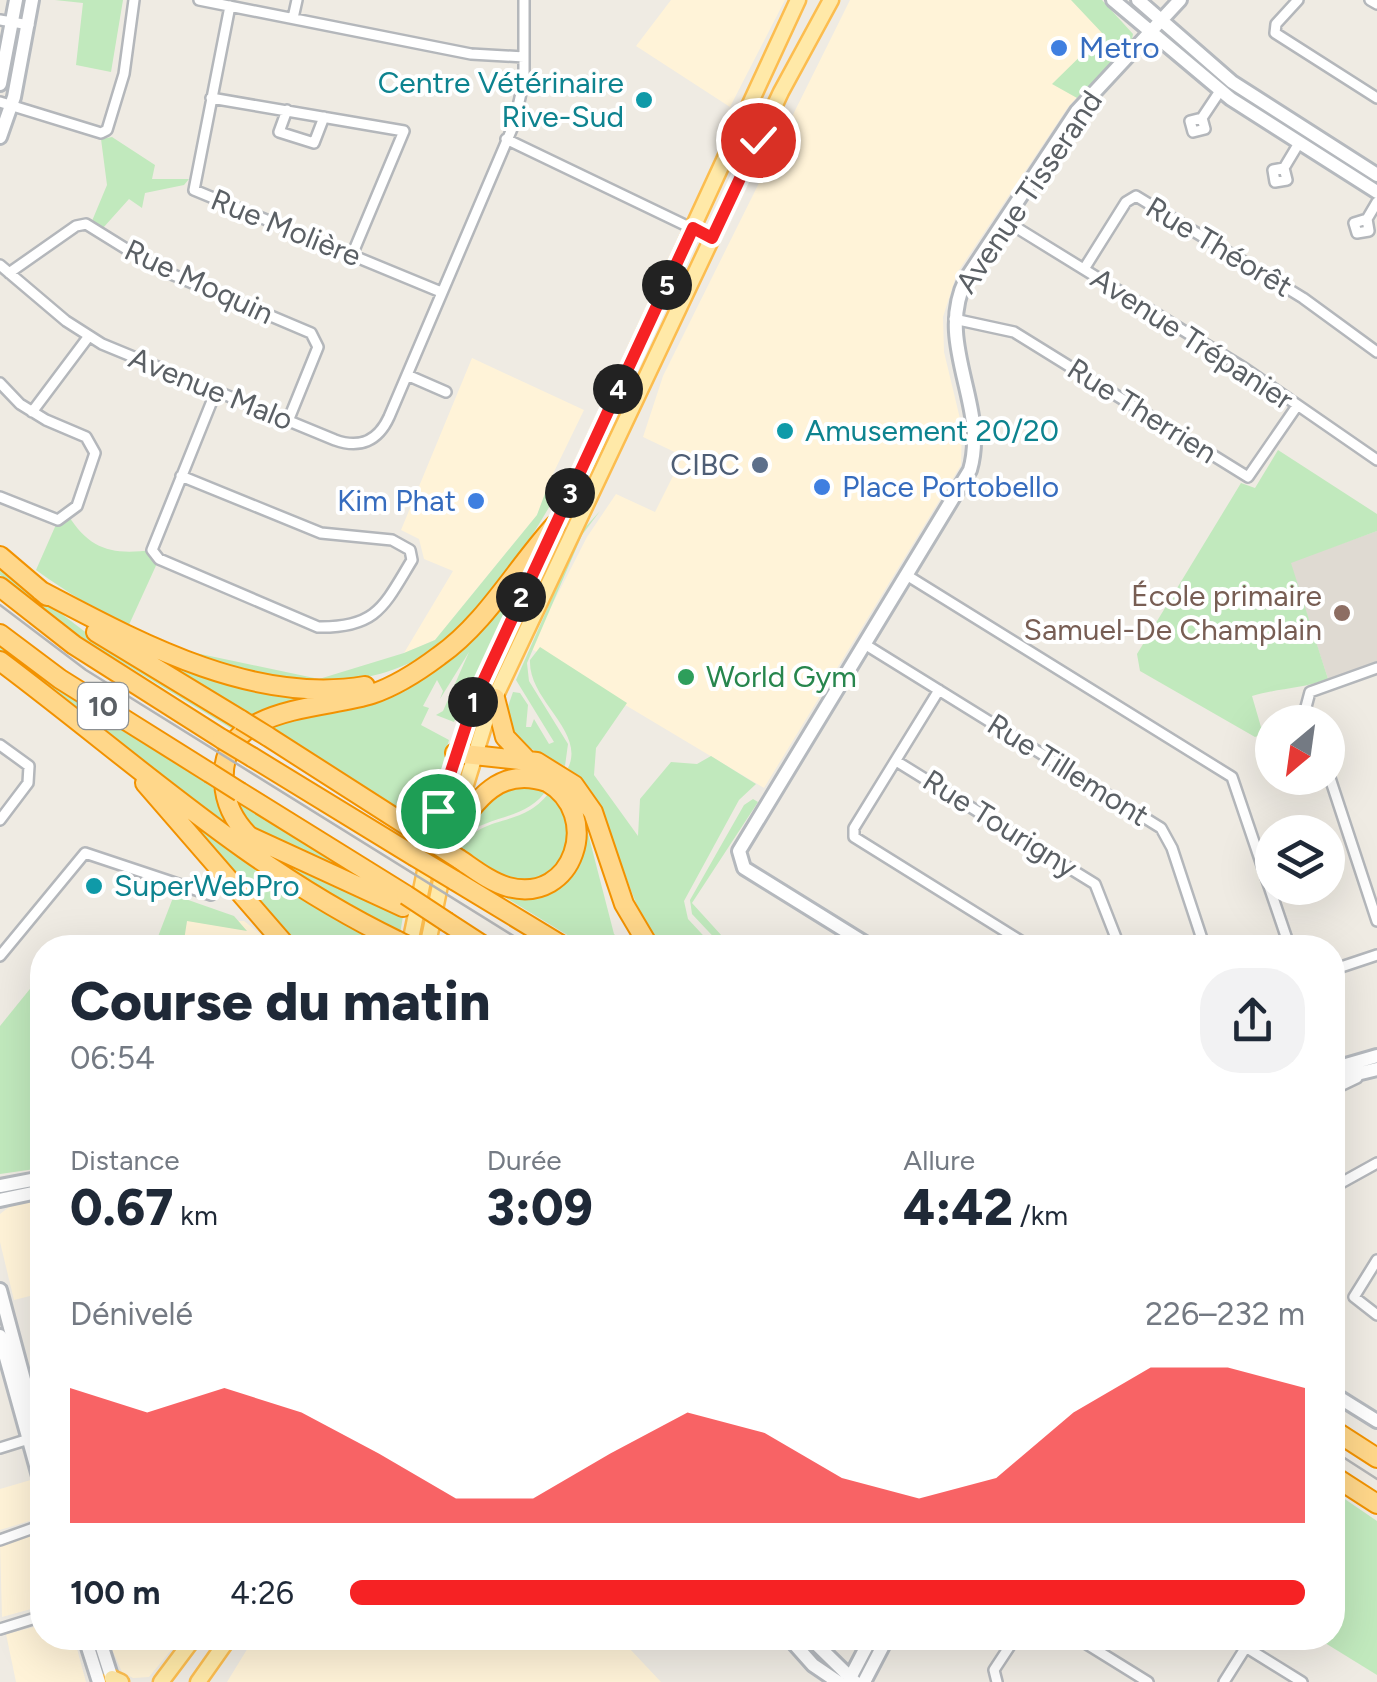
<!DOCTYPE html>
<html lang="fr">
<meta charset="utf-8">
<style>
:root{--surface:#fff;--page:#f2f2f3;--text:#1f2937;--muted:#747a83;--accent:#f62224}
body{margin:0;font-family:Figtree,sans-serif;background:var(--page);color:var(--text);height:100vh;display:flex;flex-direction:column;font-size:38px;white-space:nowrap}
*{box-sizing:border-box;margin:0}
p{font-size:32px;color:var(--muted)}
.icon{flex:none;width:55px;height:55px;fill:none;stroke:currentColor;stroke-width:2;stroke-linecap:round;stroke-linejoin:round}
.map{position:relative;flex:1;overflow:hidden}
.drawer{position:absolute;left:30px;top:935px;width:1315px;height:715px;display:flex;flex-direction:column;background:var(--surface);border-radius:40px;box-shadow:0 10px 40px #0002}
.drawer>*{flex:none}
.needle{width:65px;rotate:209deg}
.fabs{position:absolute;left:1255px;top:705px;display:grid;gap:20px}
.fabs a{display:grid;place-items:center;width:90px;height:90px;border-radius:50%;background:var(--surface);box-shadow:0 10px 40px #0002;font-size:50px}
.pin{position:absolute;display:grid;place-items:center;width:85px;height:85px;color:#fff;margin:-42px;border:5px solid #fff;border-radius:50%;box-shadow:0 2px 10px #0007}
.km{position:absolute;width:50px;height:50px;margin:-25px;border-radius:50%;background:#222;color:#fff;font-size:28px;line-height:50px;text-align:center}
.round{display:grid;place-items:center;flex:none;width:105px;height:105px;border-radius:40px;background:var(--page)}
.overview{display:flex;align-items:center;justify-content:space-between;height:170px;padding:0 40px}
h1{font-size:55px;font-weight:800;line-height:75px}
.metrics{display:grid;grid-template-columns:repeat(3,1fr);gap:15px;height:170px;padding:10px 40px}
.metrics div{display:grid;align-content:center}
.metrics b{font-size:50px;font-weight:800}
.metrics small{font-size:28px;font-weight:400}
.metrics p{font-size:28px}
.chart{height:280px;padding:20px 40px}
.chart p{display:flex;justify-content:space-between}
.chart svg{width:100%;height:180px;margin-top:10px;fill:var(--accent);opacity:.7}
ul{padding:0 40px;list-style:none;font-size:32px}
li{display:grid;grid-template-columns:160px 120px 1fr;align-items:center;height:75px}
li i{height:25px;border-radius:12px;background:var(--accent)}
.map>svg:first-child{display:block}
.commercial{fill:#fff3d8}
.education{fill:#dfdad2}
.green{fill:#c1e9bd}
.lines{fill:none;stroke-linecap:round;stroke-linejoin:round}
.street-casing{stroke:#b4b7bb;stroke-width:14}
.secondary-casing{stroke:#b5b9be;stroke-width:18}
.primary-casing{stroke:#fcbd4f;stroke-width:19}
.highway-casing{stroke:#f29200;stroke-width:22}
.street{stroke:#fff;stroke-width:9}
.secondary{stroke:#fff;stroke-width:12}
.primary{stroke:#ffe9a8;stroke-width:14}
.highway{stroke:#ffd78a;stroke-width:18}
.tram{stroke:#b3b4b5;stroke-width:2.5}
.highway-bridge-casing{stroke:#f29200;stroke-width:22;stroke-linecap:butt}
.highway-bridge{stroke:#ffd78a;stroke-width:18}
.route-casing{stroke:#fff;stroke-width:20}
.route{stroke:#f62224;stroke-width:12}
.shop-dot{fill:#3f7fe0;stroke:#fff;stroke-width:4}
.culture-dot{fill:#0f9aa8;stroke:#fff;stroke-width:4}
.service-dot{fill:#5c6f8a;stroke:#fff;stroke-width:4}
.education-dot{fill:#8d6e63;stroke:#fff;stroke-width:4}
.leisure-dot{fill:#2e9e5b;stroke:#fff;stroke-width:4}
.labels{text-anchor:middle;stroke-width:8;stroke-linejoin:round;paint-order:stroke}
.shield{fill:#fff;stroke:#8c9093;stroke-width:2.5}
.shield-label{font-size:28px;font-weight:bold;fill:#5b6065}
.shop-label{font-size:30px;fill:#366cbe;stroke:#fff;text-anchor:start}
.culture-label{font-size:30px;fill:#0d838f;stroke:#fff;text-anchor:start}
.street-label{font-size:30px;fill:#5b6065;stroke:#fff}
.service-label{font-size:30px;fill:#4e5e75;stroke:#fff;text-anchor:end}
.education-label{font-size:30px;fill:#785e54;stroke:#fff;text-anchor:end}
.leisure-label{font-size:30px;fill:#27864d;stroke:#fff;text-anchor:start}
</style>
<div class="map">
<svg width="1377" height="1682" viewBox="0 0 1377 1682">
<rect width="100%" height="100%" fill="#efebe3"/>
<path class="commercial" d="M 671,0 L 785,0 L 730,107 L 636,46 Z
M 850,0 L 1093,0 L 1128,41 L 1068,107 L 957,273 L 943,317 L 944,352 L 962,427 L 961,465 L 764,788 L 530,648 L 587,537 L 616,494 L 655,512 L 683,456 L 643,437 L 663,376 Z
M 472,358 L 584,410 L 551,478 L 563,482 L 557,494 L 547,489 L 537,515 L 435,640 L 404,653 L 453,571 L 424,559 L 419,539 L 401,530 Z
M 187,921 L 244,921 L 277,947 L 181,948 Z
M 42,1195 L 42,1293 L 14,1300 L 0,1242 L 0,1214 L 18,1200 Z
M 34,1479 L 42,1517 L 0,1530 L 0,1489 Z
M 42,1532 L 42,1606 L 2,1617 L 0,1543 Z
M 42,1625 L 42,1638 L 74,1638 L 86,1682 L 16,1682 L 6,1634 Z
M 107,1638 L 181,1638 L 149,1677 L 133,1678 L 122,1672 Z
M 254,1638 L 611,1638 L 629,1648 L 661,1682 L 227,1682 Z"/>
<path class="education" d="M 1377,531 L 1377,664 L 1328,679 L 1290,562 Z"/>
<path class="green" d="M 55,0 L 123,0 L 111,72 L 76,65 L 83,3 Z
M 1071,0 L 1102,0 L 1133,34 L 1131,44 L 1077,98 L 1052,84 L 1103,34 Z
M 112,137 L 155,165 L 152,179 L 189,179 L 184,185 L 145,193 L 142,208 L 129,199 L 103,228 L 92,221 L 107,185 L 101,139 Z
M 1278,450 L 1377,514 L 1377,531 L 1291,563 L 1328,679 C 1301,689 1279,688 1252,696 L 1263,734 L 1255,737 L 1140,671 L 1137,654 L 1241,483 L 1255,488 Z
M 547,488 L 557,494 C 525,547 489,612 436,648 C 316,730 140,645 36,570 L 58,520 L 68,515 C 90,550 112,555 152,550 L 159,559 L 128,627 L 191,652 L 319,679 L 404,653 L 435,640 L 537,515 Z
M 600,511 L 582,535 L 527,663 L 529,681 L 568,744 L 565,766 L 516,741 L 505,715 L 513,692 L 520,693 L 528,705 L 526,727 L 531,727 L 534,719 L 549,744 L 554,742 L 516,680 L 581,532 Z
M 0,567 L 84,631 L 237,724 L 232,729 L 70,631 L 0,575 Z
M 523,574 L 454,722 L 436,715 L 443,711 L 469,652 L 440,699 L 443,691 L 437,680 L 423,706 L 429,708 L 421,725 L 449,740 L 425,831 L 262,725 L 388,692 Z
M 0,643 L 213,788 L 226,819 L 403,916 L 400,934 L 285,875 L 0,655 Z
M 540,647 L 627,703 L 596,748 L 594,775 L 638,836 L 640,799 L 671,762 L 697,764 L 711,756 L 756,784 L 739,800 L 684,901 L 688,919 L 714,947 L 660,947 C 619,889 619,815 568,768 C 586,731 528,701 530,660 Z
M 136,648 L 334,692 L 251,718 Z
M 529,782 L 548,788 C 527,821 492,813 464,836 C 474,804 495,783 529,782 Z
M 551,790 L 572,816 L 569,856 C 520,899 512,881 459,853 C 478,810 522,832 551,790 Z
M 169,798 L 286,887 L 395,947 L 294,947 Z
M 230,798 L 369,881 L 367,884 L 256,834 Z
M 753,799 L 758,802 L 692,903 L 732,947 L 723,947 L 692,914 L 690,900 L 744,805 Z
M 583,814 L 614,934 L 627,947 L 587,947 L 457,868 L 492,885 L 557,884 Z
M 174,895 L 234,916 L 247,931 L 187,921 L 183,947 L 154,947 Z
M 42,974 L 42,1049 L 36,1087 L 42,1093 L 42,1168 L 0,1174 L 0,1026 Z
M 1333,1491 L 1377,1521 L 1377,1675 L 1317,1638 L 1332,1638 Z"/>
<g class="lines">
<g class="street-casing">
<path id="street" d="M 199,0 L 471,54 L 524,57
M 1298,0 L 1276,24 L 1275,33 L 1377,98
M 1370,0 L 1377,4
M 230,6 L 194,190 L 441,292
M 293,18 L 297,0
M 0,20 L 29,25
M 211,98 L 404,131 L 352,255
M 0,102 L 101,133 L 107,130 L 124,74 L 134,0
M 287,110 L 279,132 L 314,143 L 324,117
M 1202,118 L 1205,129 L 1193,132 L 1190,121 L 1202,118 L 1220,91
M 506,139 L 712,238
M 1284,168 L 1287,180 L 1275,182 L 1273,170 L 1284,168 L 1299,143
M 1367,219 L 1369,231 L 1357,233 L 1354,223 L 1367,219 L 1377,202
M 1004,220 L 1244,368 L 1377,460
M 0,265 L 66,321 L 102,344 L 335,440 C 360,449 378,441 389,417 L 514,124 L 524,80 L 524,0
M 1084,269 L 1126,202 L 1136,196 L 1303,298 L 1377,352
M 9,273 L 76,226 L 86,224 L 157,268 L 311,333 L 318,347 L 288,421
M 954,319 L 1014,332 L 1248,477 L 1297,406
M 407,375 L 446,392
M 0,383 L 20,404 L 46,420 L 86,437 L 95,453 L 77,506 L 58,520 L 0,497
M 32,412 L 89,336
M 181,476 L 321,533 L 392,540 L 410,550 L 412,560 C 384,606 377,628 318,627 L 159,559 L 152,550 L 216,391
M 908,576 L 1232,777 L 1290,948
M 866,645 L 1161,828 L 1172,848 L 1205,948
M 939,690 L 854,828 L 854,837 L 1032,948
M 1311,722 L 1306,707 L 1310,692 L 1377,668
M 0,745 L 29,766 L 28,783 L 0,820
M 896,761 L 1095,884 L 1120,948
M 1328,772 L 1377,921
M 0,956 L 85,853 L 211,895
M 1332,970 L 1377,955
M 1332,1090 L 1357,1078
M 1332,1188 L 1377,1163
M 1377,1260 L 1354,1297 L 1377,1315
M 0,1448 L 29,1439
M 0,1540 L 42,1525
M 0,1629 L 42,1616
M 1077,1638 L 1148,1682
M 1231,1638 L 1302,1682
M 997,1682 L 994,1670 L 1015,1638
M 1224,1682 L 1246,1647"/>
</g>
<g class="secondary-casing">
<path id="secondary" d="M 1113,0 L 1231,99 L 1377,192
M 1138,0 L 1232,82 L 1377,175
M 0,84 L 16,0
M 0,137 L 14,97 L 32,0
M 873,948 L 744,868 L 739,851 L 970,470 C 989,405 934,344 966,279 L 1077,111 L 1180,0
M 1332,1069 L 1377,1056
M 1332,1080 L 1377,1069
M 0,1186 L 42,1178
M 0,1200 L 42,1191
M 0,1290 L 42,1447
M 0,1336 L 42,1487
M 1332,1393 L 1377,1421
M 85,1638 L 99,1682
M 99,1638 L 113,1682
M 789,1638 L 813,1665 L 838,1682
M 810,1638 L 855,1682
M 849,1680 L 871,1638
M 864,1682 L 887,1638"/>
</g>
<g class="primary-casing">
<path id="primary" d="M 452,830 L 489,710 L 781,92 L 831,0
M 409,948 L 435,823 L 474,701 L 798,0
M 427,948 L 444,866
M 112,1678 L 121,1682
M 161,1682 L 194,1638
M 198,1682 L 229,1638"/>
</g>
<g class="highway-casing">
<path id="highway" d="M 0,556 L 47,596
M 0,587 L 74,645 L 222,739
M 41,591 C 138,642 252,705 365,686
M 96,632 L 241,720
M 0,634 L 60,679 L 210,773
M 0,661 C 131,759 250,870 398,941
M 495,698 L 505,737 L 528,761
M 267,736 L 420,834
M 455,753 L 537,762 L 574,785 L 593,812 L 624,904 L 650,948
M 252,757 L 414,856
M 145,783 L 288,948
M 240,792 L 406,895
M 451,837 C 475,802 498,765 547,782 C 603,814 574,905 508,887 C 490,882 474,869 459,859
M 454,880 L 566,948
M 403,907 L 249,836 C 234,821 225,803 224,782 C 218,705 323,710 372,694 C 396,686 419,671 439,656 C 486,623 516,568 555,525
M 447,922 L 487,948
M 1332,1429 L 1377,1458
M 1332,1475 L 1377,1504"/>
</g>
<use href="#street" class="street"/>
<use href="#secondary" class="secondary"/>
<use href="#primary" class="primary"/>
<use href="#highway" class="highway"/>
<path class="tram" d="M 0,605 L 86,670 L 533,948
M 1332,1450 L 1377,1479"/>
<g class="highway-bridge-casing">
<path id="highway-bridge" d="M 241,720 L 267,736
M 222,739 L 252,757
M 210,773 L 240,792
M 420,834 L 459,859
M 414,856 L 454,880
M 406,895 L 447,922
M 398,941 L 412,948"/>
</g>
<use href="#highway-bridge" class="highway-bridge"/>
</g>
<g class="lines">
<g class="route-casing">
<path id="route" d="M 438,811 L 474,701 L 693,228 L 712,238 L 758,140"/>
</g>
<use href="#route" class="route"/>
</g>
<g class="shop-dot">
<circle cx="1059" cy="48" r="10"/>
<circle cx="822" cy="487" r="10"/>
<circle cx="476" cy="501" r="10"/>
</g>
<g class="culture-dot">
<circle cx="644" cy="100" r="10"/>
<circle cx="785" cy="431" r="10"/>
<circle cx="94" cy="886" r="10"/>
</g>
<circle class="service-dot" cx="760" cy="465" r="10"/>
<circle class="education-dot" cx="1342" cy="613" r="10"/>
<circle class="leisure-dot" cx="686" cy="677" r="10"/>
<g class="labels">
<rect class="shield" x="78" y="683" width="50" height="46" rx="8"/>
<g class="shield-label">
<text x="103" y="716">10</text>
</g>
<g class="shop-label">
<text x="1079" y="58">Metro</text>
<text x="842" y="497">Place Portobello</text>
<text x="456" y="511" text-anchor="end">Kim Phat</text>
</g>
<g class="culture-label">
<text x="624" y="93" text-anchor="end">Centre Vétérinaire<tspan x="624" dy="34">Rive-Sud</tspan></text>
<text x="805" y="441">Amusement 20/20</text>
<text x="114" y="896">SuperWebPro</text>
</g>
<g class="street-label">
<text transform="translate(1029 192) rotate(-56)" y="10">Avenue Tisserand</text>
<text transform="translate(286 228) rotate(22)" y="10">Rue Molière</text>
<text transform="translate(1219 247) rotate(31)" y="10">Rue Théorêt</text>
<text transform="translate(199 282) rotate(25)" y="10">Rue Moquin</text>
<text transform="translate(1192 339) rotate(33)" y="10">Avenue Trépanier</text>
<text transform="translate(211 389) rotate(22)" y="10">Avenue Malo</text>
<text transform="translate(1142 411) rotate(32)" y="10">Rue Therrien</text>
<text transform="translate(1068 770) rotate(32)" y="10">Rue Tillemont</text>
<text transform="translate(1000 824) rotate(32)" y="10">Rue Tourigny</text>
</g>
<g class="service-label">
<text x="740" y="475">CIBC</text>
</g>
<g class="education-label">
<text x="1322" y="606">École primaire<tspan x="1322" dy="34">Samuel-De Champlain</tspan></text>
</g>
<g class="leisure-label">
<text x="706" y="687">World Gym</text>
</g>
</g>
</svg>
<div class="fabs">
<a><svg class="needle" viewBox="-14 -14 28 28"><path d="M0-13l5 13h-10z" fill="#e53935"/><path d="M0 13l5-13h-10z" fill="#747a83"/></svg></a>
<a><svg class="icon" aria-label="layers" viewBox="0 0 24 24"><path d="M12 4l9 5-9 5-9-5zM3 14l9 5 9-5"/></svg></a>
</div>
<div class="pin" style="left:438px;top:811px;background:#1e9e55"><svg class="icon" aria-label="arrive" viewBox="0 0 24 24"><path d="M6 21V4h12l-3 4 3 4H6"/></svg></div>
<div class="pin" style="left:758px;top:140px;background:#d93025"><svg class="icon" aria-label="check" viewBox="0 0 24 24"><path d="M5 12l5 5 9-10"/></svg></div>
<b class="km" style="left:473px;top:702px">1</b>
<b class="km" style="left:521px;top:597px">2</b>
<b class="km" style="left:570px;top:493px">3</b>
<b class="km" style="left:618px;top:389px">4</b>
<b class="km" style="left:667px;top:285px">5</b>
<section class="drawer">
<div class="overview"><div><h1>Course du matin</h1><p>06:54</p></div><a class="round"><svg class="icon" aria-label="share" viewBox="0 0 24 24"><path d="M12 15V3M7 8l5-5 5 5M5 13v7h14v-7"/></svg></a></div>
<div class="metrics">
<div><p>Distance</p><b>0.67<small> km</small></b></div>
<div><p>Durée</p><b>3:09</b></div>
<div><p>Allure</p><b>4:42<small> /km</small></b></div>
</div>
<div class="chart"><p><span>Dénivelé</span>226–232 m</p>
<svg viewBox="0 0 160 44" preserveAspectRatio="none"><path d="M0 44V11L10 17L20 11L30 17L40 27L50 38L60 38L70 27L80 17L90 22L100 33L110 38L120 33L130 17L140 6L150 6L160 11V44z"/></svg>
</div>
<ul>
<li><b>100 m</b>4:26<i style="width:100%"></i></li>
</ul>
</section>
</div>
